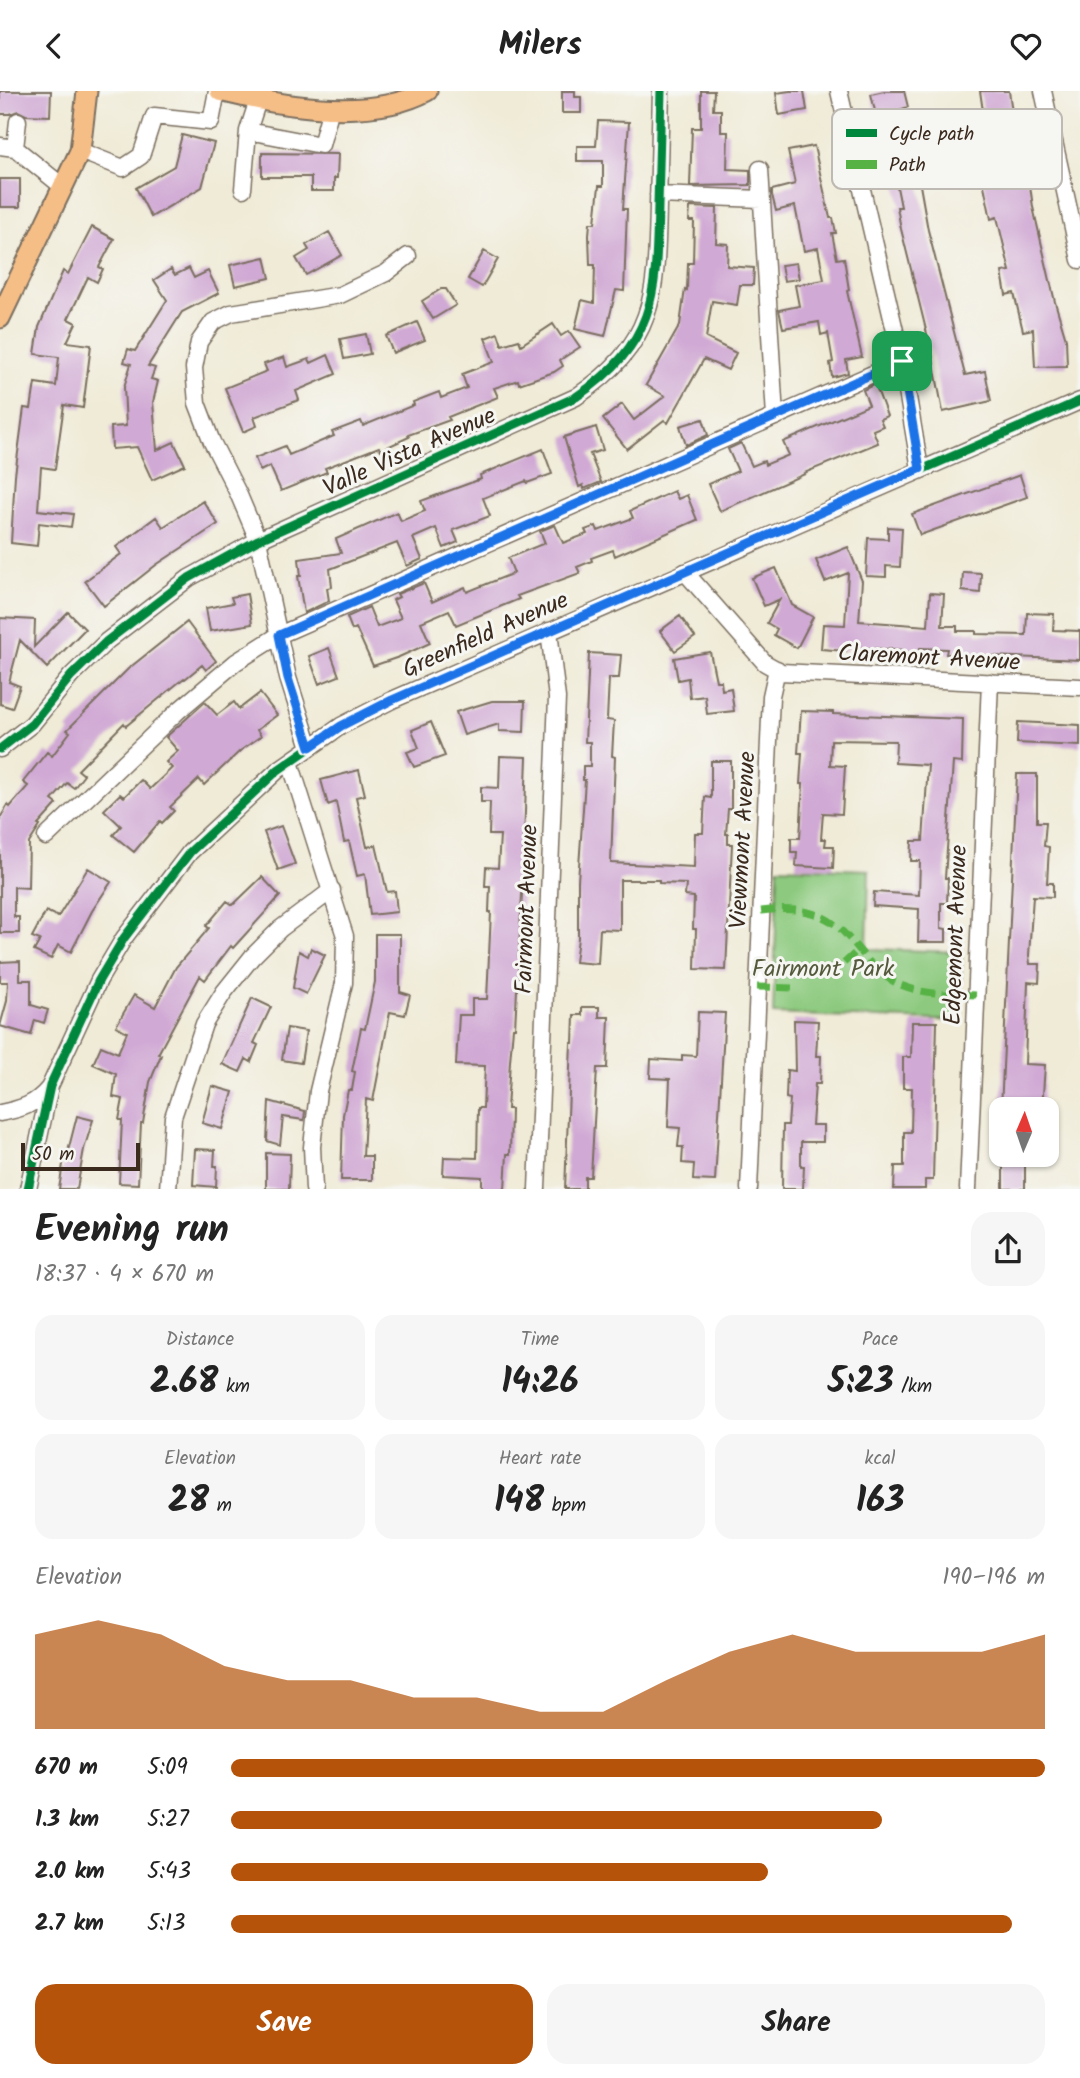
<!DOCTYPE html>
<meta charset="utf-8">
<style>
:root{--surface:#fff;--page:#f6f6f6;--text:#222;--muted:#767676;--accent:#b45309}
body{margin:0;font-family:Kalam,sans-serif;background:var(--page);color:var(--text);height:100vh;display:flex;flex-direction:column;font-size:26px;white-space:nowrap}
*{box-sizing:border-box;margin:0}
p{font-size:23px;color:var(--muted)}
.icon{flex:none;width:38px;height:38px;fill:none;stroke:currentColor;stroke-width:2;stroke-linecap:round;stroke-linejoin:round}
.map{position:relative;height:1098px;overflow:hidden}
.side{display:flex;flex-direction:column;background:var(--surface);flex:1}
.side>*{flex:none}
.needle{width:46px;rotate:2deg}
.buttons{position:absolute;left:989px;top:1006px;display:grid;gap:14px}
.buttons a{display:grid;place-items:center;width:70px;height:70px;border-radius:14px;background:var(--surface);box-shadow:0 2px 5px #0004;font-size:35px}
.scale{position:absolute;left:21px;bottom:18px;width:119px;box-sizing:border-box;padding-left:7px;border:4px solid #3b2a1e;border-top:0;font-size:19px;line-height:24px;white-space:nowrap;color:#3b2a1e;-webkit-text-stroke:5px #f6f6f2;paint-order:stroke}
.pin{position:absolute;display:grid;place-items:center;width:60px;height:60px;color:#fff;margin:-30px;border-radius:14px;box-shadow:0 4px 10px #0006}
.round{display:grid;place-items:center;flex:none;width:74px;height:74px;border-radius:21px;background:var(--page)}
.summary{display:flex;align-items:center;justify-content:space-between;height:119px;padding:0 35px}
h1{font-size:38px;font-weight:700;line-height:52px}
.stats{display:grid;grid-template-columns:repeat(3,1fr);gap:10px;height:119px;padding:7px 35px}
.stats div{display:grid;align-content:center;border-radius:18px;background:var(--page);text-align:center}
.stats b{font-size:35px;font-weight:700}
.stats small{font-size:19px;font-weight:400}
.stats p{font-size:19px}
.chart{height:196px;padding:14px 35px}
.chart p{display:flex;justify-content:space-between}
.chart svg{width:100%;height:126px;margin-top:7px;fill:var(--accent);opacity:.7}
.cta{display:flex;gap:14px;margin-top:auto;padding:14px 35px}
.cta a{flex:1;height:80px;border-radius:21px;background:var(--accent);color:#fff;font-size:28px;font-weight:700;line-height:80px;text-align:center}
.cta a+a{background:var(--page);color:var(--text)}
ul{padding:0 35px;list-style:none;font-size:23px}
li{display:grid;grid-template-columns:112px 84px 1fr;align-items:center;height:52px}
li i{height:18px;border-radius:9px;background:var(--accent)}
header{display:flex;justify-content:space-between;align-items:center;height:91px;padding:0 35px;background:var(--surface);font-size:32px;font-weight:700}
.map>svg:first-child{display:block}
.green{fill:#8dca7f;stroke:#647a4e;stroke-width:2}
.building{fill:#d0a9d4}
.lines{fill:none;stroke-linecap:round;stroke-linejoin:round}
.minor-casing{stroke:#7a6e5f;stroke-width:19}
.major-casing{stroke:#7a6e5f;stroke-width:23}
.minor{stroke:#fff;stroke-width:16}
.major{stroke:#f6be87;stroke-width:19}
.quiet{stroke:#57b245;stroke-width:7;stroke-dasharray:14 7;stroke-linecap:butt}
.cycleway-casing{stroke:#f6f6f2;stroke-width:13}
.cycleway{stroke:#00873e;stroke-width:9}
.route-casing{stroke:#fff;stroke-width:14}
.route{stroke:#1a73e8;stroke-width:9}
.labels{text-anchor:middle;stroke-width:6;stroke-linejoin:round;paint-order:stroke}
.street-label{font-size:24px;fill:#3b2a1e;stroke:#f6f6f2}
.park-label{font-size:24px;fill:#545a3b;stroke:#f6f6f2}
.key{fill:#f6f6f2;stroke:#beb9b2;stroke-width:2}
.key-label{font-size:19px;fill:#3b2a1e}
</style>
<header><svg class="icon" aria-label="back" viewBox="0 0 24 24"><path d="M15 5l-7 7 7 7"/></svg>Milers<svg class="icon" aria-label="heart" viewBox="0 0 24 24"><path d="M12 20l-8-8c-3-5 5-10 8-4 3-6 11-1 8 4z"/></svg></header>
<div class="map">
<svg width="1080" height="1098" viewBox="0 0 1080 1098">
<rect width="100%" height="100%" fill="#f6f6f2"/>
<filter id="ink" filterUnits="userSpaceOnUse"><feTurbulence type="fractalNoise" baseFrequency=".0143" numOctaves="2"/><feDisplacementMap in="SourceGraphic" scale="14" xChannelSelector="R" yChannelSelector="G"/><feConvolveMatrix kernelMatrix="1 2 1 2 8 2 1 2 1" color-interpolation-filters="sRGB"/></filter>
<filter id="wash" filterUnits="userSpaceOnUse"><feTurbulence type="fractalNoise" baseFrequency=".00686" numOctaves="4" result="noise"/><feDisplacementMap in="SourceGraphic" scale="28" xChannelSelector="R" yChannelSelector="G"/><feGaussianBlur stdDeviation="1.57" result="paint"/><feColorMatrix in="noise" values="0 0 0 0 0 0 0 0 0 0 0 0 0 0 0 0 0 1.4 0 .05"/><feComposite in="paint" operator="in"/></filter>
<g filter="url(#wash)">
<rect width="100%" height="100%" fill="#f0ebd7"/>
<path class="green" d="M 778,776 L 869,779 L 867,858 L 962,861 L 959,930 L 773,923 Z"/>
<g id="blocks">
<path class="building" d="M 0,0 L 51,0 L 50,25 L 26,24 L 18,20 L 10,23 L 0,23 Z
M 562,0 L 575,0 L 575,6 L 581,6 L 581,22 L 562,22 Z
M 701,0 L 714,0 L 713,19 L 721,19 L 721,41 L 728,41 L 727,78 L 750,79 L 750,94 L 690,95 L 692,37 L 701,37 Z
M 790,0 L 804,0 L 807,19 L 779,24 L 776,2 Z
M 884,0 L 904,0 L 908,16 L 899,19 L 905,45 L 911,44 L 916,67 L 920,66 L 926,93 L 920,94 L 928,139 L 965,284 L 985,280 L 991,310 L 943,321 L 932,263 L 901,138 L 897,116 L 901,116 L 890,61 L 885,62 L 871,3 Z
M 980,0 L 1009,0 L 1017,57 L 1020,56 L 1028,95 L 1030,95 L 1033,116 L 1055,211 L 1066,248 L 1067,275 L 1035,276 L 1033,238 L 1023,240 L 1014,202 L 1006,204 L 1002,181 L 1010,180 L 997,126 L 991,128 L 982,85 L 980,85 L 977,73 L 993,70 L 987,47 Z
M 598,30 L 629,31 L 623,118 L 627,118 L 624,200 L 616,199 L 605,245 L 575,238 L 582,209 L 594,212 L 595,174 L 590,174 L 589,144 L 590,132 L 595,132 L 599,95 L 603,95 L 603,70 L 577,70 L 577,55 L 596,55 Z
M 182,44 L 214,52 L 202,96 L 151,126 L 136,97 L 174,75 Z
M 814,55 L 830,127 L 833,127 L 836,142 L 832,142 L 837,168 L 844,167 L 849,199 L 847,200 L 862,266 L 846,269 L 848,282 L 832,286 L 830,272 L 833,271 L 828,242 L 821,244 L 819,231 L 783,237 L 779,219 L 799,215 L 795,194 L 824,189 L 818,157 L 804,160 L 795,115 L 776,120 L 772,104 L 772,99 L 795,93 L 788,60 Z
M 262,62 L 338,63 L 337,87 L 334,87 L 334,100 L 311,100 L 311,86 L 262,86 Z
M 0,88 L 20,88 L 20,116 L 0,116 Z
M 690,116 L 717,117 L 716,152 L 728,153 L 727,175 L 754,177 L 753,194 L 740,194 L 737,214 L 712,210 L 706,247 L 736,262 L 728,279 L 704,268 L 668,332 L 664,329 L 627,358 L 603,328 L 622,313 L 634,329 L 665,305 L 646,294 L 680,234 L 685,198 L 687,199 L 688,172 L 693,172 L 694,130 L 689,130 Z
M 92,136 L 114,148 L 99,176 L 103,178 L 97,191 L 88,186 L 68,228 L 76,232 L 67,251 L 91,254 L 83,317 L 64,314 L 55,378 L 41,376 L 38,419 L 73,423 L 71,436 L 39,432 L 37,455 L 11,452 L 15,384 L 24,317 L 31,318 L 35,292 L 56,295 L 59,266 L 35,263 L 39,236 L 63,180 L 68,183 Z
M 329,141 L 342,164 L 306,184 L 296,167 L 309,159 L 306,154 Z
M 484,160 L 498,168 L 482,196 L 468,188 Z
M 265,166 L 270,187 L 235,195 L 230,174 Z
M 796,172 L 799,188 L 784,190 L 781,174 Z
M 189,177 L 194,187 L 208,180 L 219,202 L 182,221 L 148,275 L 155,277 L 151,288 L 158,290 L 153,311 L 157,359 L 174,351 L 185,374 L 152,389 L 137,356 L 112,358 L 111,336 L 126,335 L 124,296 L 131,273 L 124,271 L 128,258 L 135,260 L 167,209 L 154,189 L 171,178 L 175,184 Z
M 441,198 L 446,198 L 456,214 L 433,228 L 422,210 Z
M 417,231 L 425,249 L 393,262 L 386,245 Z
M 553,233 L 561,245 L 569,240 L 580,256 L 560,269 L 563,275 L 554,281 L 519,293 L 518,289 L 494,297 L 498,306 L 448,326 L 450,329 L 408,344 L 409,346 L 381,359 L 379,356 L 325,377 L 327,381 L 281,400 L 270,375 L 260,380 L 255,367 L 285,355 L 289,364 L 334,345 L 332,341 L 361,330 L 363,335 L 414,314 L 413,311 L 439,301 L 441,307 L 467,297 L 462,283 L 494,271 L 485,247 L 498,242 L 502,254 L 519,249 L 521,254 Z
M 366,243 L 370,263 L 344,268 L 340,248 Z
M 328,264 L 336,283 L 296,300 L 299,309 L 254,326 L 257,335 L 243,341 L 225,297 L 267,280 L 264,273 L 284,266 L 287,276 L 309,268 L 311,272 Z
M 875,293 L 887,325 L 880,328 L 883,335 L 873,339 L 878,352 L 804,382 L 805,383 L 720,420 L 708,393 L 738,380 L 728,358 L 741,352 L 752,375 L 764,370 L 765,374 L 789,364 L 783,351 L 869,314 L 863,299 Z
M 703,328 L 708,344 L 686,354 L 680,335 Z
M 596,336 L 603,359 L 590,363 L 601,391 L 584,398 L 583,394 L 579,396 L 564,346 Z
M 543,358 L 552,383 L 527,392 L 526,390 L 483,407 L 490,425 L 453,439 L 458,451 L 444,457 L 436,437 L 413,447 L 422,468 L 407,475 L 397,452 L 330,478 L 332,496 L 327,497 L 329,510 L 304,522 L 298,485 L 301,485 L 299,468 L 341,462 L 336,448 L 397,421 L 401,430 L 425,420 L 421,410 L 481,388 L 480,384 Z
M 1020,384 L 1027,406 L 920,444 L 912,423 Z
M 674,400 L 678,408 L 687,404 L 697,429 L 615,465 L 613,459 L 591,467 L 592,470 L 577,476 L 580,482 L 517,505 L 519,508 L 456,534 L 449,519 L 421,531 L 430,552 L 399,566 L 373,575 L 356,537 L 352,539 L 347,526 L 369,516 L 377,536 L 401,527 L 393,509 L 399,506 L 397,503 L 424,492 L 432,511 L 465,496 L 467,501 L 514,482 L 508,467 L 545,452 L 540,440 L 555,434 L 563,452 L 587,443 L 585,439 L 596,435 L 598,440 L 633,427 L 630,420 Z
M 203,410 L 218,433 L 156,474 L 104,515 L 85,490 L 121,463 L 116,456 L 156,426 L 163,436 Z
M 888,436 L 902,437 L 900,476 L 886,475 L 886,486 L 866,485 L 868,447 L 888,448 Z
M 848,456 L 862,490 L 859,530 L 928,535 L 930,502 L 944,503 L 942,535 L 957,535 L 957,540 L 976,540 L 976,543 L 1026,544 L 1027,522 L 1054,523 L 1053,539 L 1080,540 L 1080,569 L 946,563 L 947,558 L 920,557 L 920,562 L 904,561 L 904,559 L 846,556 L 846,560 L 821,558 L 823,533 L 845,534 L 848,482 L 825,491 L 816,469 Z
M 776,477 L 792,514 L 813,526 L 797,557 L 774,544 L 777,538 L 767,532 L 780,508 L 764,515 L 752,487 Z
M 963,481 L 981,482 L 980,502 L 962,500 Z
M 247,503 L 252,533 L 210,540 L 206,517 L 233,512 L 231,506 Z
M 68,521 L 85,538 L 47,577 L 20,549 L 9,591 L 20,595 L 12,617 L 0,613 L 0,527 L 35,529 L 34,556 Z
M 680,525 L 695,546 L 675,560 L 660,540 Z
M 187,531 L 216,570 L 206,579 L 202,574 L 185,588 L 184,587 L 126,635 L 124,632 L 78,679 L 84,684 L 74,697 L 67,692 L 52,709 L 57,713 L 38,734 L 40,735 L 29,752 L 28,797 L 14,796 L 14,826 L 19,826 L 19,842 L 0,842 L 0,727 L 8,714 L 10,716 L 28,695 L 23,691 L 47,661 L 52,665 L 70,641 L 67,639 L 128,578 Z
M 329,557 L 339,585 L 319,593 L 309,565 Z
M 710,561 L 716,590 L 721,590 L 722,599 L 731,597 L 734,620 L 707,623 L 705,605 L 690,607 L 688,587 L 678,589 L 674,567 Z
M 589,562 L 621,564 L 619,587 L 609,587 L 607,629 L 614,630 L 612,665 L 615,666 L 611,772 L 694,776 L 695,742 L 703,742 L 705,706 L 711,707 L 711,670 L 731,670 L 731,718 L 728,718 L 726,743 L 728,743 L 728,753 L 732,753 L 726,879 L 695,878 L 696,838 L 693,838 L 694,806 L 685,805 L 686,793 L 659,792 L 659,789 L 620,789 L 620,839 L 600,838 L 598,873 L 575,871 L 578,847 L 578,790 L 585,689 L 583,689 L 583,675 L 590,675 L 590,651 L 585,651 Z
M 260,602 L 277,624 L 257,639 L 261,645 L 240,660 L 204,694 L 199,688 L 170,716 L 174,720 L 162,732 L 160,730 L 134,761 L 113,744 L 121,735 L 104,719 L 120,703 L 124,706 L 141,689 L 150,698 L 172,677 L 166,671 L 178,660 L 166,646 L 205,611 L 217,624 L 234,611 L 239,618 Z
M 492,610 L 525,610 L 524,641 L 499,640 L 499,633 L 464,644 L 456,621 Z
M 801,620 L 833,621 L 833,623 L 963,628 L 962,672 L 953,671 L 945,787 L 948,787 L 947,812 L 941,812 L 941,837 L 946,838 L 946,851 L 918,851 L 919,818 L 873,815 L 874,801 L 919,804 L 920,770 L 911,770 L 912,750 L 923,750 L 928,674 L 895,672 L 896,650 L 831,649 L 830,674 L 845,675 L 842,723 L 823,722 L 821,748 L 826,748 L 825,755 L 834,755 L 833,777 L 796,775 L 797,761 L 791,761 L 791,747 L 800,747 L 803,693 L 800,693 L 802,662 L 798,662 Z
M 431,631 L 445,665 L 414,676 L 407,661 L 419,657 L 412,639 Z
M 1018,631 L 1080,634 L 1080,655 L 1017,652 Z
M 500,665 L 527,666 L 522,803 L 515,937 L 513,937 L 510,970 L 507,1018 L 511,1018 L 510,1063 L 507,1063 L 505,1098 L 482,1098 L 482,1086 L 443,1084 L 444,1066 L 477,1067 L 478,1017 L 483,1017 L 485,975 L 456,974 L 457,956 L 459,924 L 472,924 L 472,908 L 487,908 L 491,821 L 489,821 L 490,795 L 485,795 L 486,776 L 498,777 L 500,744 L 489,744 L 490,711 L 481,711 L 481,696 L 499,697 Z
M 359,679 L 365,704 L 356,706 L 367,756 L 376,754 L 387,801 L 395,800 L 397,821 L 370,824 L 365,783 L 357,785 L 349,750 L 344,751 L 336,711 L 328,714 L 321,689 Z
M 1017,683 L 1037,683 L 1037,731 L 1046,731 L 1044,755 L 1049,756 L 1047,792 L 1053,792 L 1053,806 L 1033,805 L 1029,864 L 1030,873 L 1040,873 L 1039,892 L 1028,891 L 1025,973 L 1045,974 L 1042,1018 L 1001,1018 Z
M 281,735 L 295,773 L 278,779 L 264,741 Z
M 88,777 L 111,791 L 92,820 L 71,861 L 58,854 L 51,868 L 34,860 L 40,849 L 32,846 L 46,820 L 58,826 Z
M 262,786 L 280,805 L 233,857 L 231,855 L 205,889 L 200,885 L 158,963 L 161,964 L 150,991 L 143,1032 L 141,1032 L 138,1093 L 119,1092 L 122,1029 L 119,1029 L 123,1008 L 113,1006 L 116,983 L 93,973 L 101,955 L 118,962 L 127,941 L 116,935 L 134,904 L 155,916 L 176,876 L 209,837 L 206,835 L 227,810 L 233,814 Z
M 375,843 L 400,843 L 400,901 L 410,904 L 405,924 L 390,921 L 373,1010 L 366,1008 L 363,1065 L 372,1065 L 372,1089 L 341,1089 L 343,1024 L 348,999 L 352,999 L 355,981 L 352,980 L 361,937 L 365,938 L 375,891 Z
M 311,857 L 325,864 L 306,903 L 293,897 L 299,860 L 308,865 Z
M 20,870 L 20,889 L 31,889 L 31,914 L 48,919 L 44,932 L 35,929 L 31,944 L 0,935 L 7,910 L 8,891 L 0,891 L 0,871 Z
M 252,907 L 271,916 L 254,952 L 258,954 L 251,971 L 246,968 L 240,981 L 222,973 Z
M 582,916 L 599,916 L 599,926 L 609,926 L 607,977 L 597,977 L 591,1086 L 585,1086 L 585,1098 L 565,1098 L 571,952 L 573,952 L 574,924 L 582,924 Z
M 698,921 L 725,922 L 715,1090 L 693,1089 L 694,1073 L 682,1072 L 683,1056 L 678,1056 L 680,1037 L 668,1036 L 670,988 L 650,987 L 651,968 L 682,970 L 682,964 L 696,965 Z
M 794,929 L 818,930 L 816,965 L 821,965 L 820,993 L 815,993 L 812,1034 L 823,1034 L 823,1051 L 801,1051 L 801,1075 L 804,1075 L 803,1098 L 782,1098 L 783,1034 L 788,1034 L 790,1008 L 786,1007 L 787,979 L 795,980 Z
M 912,931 L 937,931 L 933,1089 L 925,1089 L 925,1098 L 894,1098 L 895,1075 L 904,1075 L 904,1041 L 911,1041 L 912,997 L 903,997 L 903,966 L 911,966 Z
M 287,937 L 306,940 L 301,972 L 282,969 Z
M 212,995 L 233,1001 L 222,1038 L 202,1032 Z
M 269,1010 L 305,1020 L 304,1029 L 283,1026 L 280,1054 L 267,1050 Z
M 77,1025 L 93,1029 L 84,1058 L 77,1098 L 59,1098 L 64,1067 L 66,1068 Z
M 195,1058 L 215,1059 L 214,1075 L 217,1075 L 216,1096 L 193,1094 Z
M 266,1062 L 290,1063 L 289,1098 L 266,1098 Z
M 1003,1064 L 1025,1064 L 1025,1098 L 1003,1098 Z"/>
</g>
</g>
<g filter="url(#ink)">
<use href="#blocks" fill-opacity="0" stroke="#7a6e5f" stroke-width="2"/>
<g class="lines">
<g class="minor-casing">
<path id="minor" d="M 839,0 L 902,270 L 920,378
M 1043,0 L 1080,169
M 258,9 L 248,40 L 321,54 L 331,17
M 0,55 L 15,57 L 62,95
M 15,57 L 18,30
M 80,60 L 123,77 L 141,65 L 154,25 L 211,31 L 217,0
M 760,78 L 775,326
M 243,98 L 248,40
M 658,104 L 761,108
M 685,481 L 765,572 L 781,581 L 1080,596
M 310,656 L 288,587 L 258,449 L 238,402 L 212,351 L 197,312 L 194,277 L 199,251 L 213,231 L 231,222 L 340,204 L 386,182 L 408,165
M 0,658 L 32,633 L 71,585 L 107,550 L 189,487 L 258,449 L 576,306 C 657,251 656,203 658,114 C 659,76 660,38 661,0
M 290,671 L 345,845 L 344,892 L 318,1000 L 312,1056 L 314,1098
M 46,746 L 178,620 L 236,571 L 279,544 L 902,270
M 0,1022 C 21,1018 35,1014 49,997
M 28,1098 L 50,995 L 99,889 L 124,847 L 190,761 L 278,679 L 341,635 L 392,609 L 1080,310
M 168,1098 L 173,1026 L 204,933 L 224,901 L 252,866 L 280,838 L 332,799
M 537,1098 L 557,607 L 549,540
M 749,1098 L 771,605 L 777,578
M 968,1098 L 990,591"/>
</g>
<g class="major-casing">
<path id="major" d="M 220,0 C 280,15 370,31 427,0
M 0,227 L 80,60 L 87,0"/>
</g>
<use href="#minor" class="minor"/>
<use href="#major" class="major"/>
<path class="quiet" d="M 761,820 C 787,817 817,817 838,836 C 858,854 871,879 896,892 C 921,904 949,903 976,904
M 844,872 L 858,859
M 757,896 L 795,897"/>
<g class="cycleway-casing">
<path id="cycleway" d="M 0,658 L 32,633 L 71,585 L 107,550 L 189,487 L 258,449 L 576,306 C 657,251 656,203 658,114 C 659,76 660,38 661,0
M 28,1098 L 50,995 L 99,889 L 124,847 L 190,761 L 278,679 L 341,635 L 392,609 L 1080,310"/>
</g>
<use href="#cycleway" class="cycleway"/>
</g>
</g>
<g class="lines" filter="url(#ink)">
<g class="route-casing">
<path id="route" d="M 902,270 L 920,378 L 392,609 L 341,635 L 310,656 L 288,587 L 279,544 Z"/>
</g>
<use href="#route" class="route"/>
</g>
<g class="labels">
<g class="street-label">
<text transform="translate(409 360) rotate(-24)" y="8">Valle Vista Avenue</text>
<text transform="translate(485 543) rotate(-24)" y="8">Greenfield Avenue</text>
<text transform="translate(929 566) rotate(3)" y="8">Claremont Avenue</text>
<text transform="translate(742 749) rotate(-87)" y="8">Viewmont Avenue</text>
<text transform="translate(526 818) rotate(-88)" y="8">Fairmont Avenue</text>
<text transform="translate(955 844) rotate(-88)" y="8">Edgemont Avenue</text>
</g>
<g class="park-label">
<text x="823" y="885">Fairmont Park</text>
</g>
</g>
<rect x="832" y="18" width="230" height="80" rx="10" class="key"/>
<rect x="846" y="38" width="31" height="8" fill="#00873e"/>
<rect x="846" y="69" width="31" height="9" fill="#57b245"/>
<g class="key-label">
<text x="889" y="49">Cycle path</text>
<text x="889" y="80">Path</text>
</g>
</svg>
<div class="buttons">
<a><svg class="needle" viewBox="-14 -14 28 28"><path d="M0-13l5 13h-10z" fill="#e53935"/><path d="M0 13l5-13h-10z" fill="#767676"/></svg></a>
</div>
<div class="scale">50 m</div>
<div class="pin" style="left:902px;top:270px;background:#1e9e55"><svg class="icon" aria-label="arrive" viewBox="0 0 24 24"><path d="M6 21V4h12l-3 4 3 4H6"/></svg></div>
</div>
<section class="side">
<div class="summary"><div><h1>Evening run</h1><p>18:37 · 4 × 670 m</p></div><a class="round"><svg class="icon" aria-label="share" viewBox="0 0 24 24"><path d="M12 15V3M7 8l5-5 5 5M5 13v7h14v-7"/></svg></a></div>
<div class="stats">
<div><p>Distance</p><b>2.68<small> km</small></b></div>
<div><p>Time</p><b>14:26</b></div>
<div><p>Pace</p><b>5:23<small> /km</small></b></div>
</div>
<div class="stats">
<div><p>Elevation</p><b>28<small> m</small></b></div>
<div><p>Heart rate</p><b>148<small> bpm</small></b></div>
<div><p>kcal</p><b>163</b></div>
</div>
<div class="chart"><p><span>Elevation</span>190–196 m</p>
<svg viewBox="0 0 160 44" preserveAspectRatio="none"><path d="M0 44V11L10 6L20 11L30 22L40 27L50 27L60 33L70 33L80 38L90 38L100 27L110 17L120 11L130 17L140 17L150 17L160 11V44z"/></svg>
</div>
<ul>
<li><b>670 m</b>5:09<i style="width:100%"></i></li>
<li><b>1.3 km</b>5:27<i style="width:80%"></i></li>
<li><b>2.0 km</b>5:43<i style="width:66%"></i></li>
<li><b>2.7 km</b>5:13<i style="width:96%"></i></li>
</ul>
<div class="cta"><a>Save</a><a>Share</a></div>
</section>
